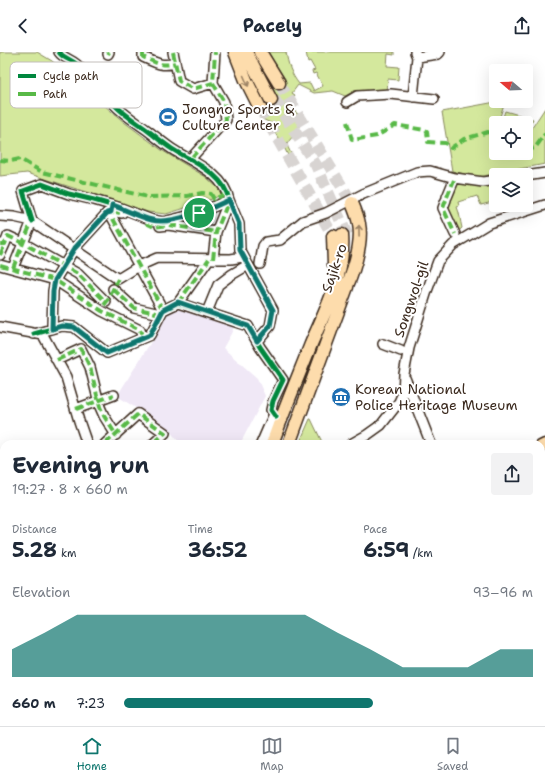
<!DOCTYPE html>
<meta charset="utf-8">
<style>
:root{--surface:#fff;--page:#f2f2f3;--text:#1f2937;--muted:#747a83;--line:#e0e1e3;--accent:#0f766e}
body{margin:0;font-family:"Shantell Sans",sans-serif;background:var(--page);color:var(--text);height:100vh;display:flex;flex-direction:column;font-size:15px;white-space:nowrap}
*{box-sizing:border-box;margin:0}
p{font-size:13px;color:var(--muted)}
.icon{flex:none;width:22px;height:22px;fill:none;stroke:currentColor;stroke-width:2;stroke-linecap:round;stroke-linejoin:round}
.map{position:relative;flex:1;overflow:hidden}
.drawer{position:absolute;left:0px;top:388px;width:545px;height:286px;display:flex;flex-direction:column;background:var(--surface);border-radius:12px 12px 0 0;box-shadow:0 4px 16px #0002}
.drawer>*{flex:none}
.needle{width:26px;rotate:289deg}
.fabs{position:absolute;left:489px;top:12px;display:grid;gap:8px}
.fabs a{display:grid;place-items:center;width:44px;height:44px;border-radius:4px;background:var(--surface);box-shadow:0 4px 16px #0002;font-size:20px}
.pin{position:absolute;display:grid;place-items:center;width:34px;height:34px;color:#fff;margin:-17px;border:2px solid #fff;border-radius:50%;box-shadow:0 1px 4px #0007}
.round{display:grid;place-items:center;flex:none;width:42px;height:42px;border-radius:4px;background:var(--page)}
.summary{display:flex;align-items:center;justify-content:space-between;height:68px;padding:0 12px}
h1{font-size:22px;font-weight:700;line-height:30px}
.figures{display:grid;grid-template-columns:repeat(3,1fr);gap:6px;height:68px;padding:4px 12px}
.figures div{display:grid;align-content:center}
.figures b{font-size:20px;font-weight:700}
.figures small{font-size:11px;font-weight:400}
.figures p{font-size:11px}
.chart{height:112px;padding:8px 12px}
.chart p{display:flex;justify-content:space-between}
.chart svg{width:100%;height:72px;margin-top:4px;fill:var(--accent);opacity:.7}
ul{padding:0 12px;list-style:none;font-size:13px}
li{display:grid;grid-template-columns:64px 48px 1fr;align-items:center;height:30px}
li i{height:10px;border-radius:5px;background:var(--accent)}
header{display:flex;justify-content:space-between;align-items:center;height:52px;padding:0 12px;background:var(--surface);font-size:18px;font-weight:700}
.tab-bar{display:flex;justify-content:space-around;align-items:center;height:56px;border-top:1px solid var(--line);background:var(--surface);font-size:11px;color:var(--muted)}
.tab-bar a{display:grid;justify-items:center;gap:2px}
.tab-bar .active{color:var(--accent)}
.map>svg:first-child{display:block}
.built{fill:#f0e8f6}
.green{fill:#d4e89d;stroke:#88895e}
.water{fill:#87d5e6;stroke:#699196}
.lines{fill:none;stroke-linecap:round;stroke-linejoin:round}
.major-tunnel{stroke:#d8d4d2;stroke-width:12;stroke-dasharray:12 6;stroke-linecap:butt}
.minor-casing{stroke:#3b2a1e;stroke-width:12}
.major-casing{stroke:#3b2a1e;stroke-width:15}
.minor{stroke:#fff;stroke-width:9}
.major{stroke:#fddcac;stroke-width:12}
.quiet{stroke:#58b947;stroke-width:4;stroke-dasharray:8 4;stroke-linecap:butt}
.cycleway-casing{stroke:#fff;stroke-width:8}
.cycleway{stroke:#00873e;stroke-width:5}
.oneway{stroke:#9c8365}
.route-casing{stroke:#fff;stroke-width:8}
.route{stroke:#0f766e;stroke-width:5}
.labels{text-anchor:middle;stroke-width:4;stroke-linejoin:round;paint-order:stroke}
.poi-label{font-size:14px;fill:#3b2a1e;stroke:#fff;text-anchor:start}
.street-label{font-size:14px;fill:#3b2a1e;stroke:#fff}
.key{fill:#fff;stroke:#c4bfbc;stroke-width:1}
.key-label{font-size:11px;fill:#3b2a1e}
</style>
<header><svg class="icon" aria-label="back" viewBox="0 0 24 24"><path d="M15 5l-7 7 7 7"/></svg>Pacely<svg class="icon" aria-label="share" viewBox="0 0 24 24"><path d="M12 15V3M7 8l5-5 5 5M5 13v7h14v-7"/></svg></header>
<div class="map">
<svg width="545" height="674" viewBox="0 0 545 674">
<rect width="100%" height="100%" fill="#fff"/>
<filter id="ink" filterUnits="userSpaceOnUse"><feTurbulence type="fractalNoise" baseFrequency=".025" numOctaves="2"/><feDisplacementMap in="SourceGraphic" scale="8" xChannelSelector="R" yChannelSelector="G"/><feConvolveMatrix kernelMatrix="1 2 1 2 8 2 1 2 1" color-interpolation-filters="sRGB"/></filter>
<g filter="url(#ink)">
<path class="built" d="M 183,253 L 232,269 L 233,278 L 223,296 L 257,326 L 265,344 L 240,392 L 181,392 L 166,375 L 117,344 L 151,290 L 168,258 Z"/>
<path class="green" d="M 0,0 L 37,0 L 52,9 L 124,70 L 163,99 L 206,125 L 220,138 L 221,143 L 205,150 L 166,162 L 148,160 L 27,121 L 0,124 Z
M 268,0 L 286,0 C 288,12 291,22 299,32 L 310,31 L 314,39 L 323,34 L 316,21 L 313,22 L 312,19 L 315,18 L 310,9 L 308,10 L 306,0 L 394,0 L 394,3 L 388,2 L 387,14 L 399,15 L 398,28 L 388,27 L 387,40 L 357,41 L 353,40 L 345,44 L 333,39 L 314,41 L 298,33 L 292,41 L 295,43 L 288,54 L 296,60 L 296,61 L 300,63 C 302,78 294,81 287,92 C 288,97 292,102 293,107 L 290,108 L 285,97 L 275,81 L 277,74 L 260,66 L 256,59 L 270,36 L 285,27 Z
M 501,49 L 505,49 L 498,71 L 496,71 L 496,101 L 526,101 L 526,85 L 545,56 L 545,112 L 478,125 L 452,119 L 442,60 Z
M 505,59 L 533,67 L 526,81 L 526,71 L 501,71 Z
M 454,128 C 468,134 480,135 496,133 L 496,149 L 481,153 L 477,144 L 458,150 L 459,154 L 457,155 C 460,162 460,168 462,176 L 455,182 L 443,156 Z
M 310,367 L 311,367 L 323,392 L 299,392 Z
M 4,627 L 4,670 L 153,670 L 147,674 L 0,674 L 0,629 Z"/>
<path class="water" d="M 30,670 L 80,670 L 81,674 L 70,674 L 69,670 L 56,674 L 31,674 Z"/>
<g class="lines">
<path class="major-tunnel" d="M 279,31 L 352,151
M 274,47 L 316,113 L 347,183
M 260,56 L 333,184"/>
<g class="minor-casing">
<path id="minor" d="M 143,0 L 143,5 C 156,11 162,15 175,11
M 173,0 L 179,29 L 193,37 L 213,31
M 108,2 L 109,0
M 417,5 L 438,2 L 440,0
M 413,45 L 417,5 L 415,0
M 347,50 L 357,44 L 391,42 L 434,47
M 191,106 L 226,68 L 224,50 L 213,31 L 215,0
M 526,124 L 545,121
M 447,145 L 454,128
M 229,148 L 239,172 L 240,198 L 273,258 L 270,274 L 257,289
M 446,148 L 443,156 L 455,182
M 112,154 L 112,165 L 163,258
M 0,164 L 14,165 L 32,169 L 118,227 L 139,214 L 157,206 L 231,207 L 243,205
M 32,169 L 23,139 L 42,132 L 69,142 L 94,148 L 121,156 L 152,168 L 163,170 L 199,161 L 229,148 C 224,121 192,110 172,97 C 163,91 155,84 147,78 C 136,70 123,62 114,52 C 101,39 90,24 76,12 C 70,7 63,6 59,0
M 160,174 L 168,173 L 216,180
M 0,192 L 5,192 L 8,184 L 23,191 L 78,222 L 106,250
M 0,203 L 5,192
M 213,207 L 216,180 L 229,148
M 260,212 L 263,194 L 266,190 L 280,188 L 303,169 L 326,161 L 363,142 L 417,120 L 430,119 L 455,126 L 483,130 L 496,128
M 0,213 L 55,228 L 102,259 L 140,278 L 143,286
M 13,216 L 32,169
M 113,237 L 134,256 L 156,261 L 159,265
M 178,251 L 209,207
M 207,260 L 218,233 L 231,223 L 248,213
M 0,275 L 43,283 L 66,325 L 79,369 L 87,392
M 52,277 L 53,239 L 55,228 L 74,197 L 107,161 L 111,159 L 122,161
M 34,282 L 62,274 L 74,275 L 107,301 L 150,283 L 163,258 L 178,251 L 248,274 L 260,295 L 283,328 L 273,349 L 271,358 L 276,365
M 383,292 L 401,299
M 57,308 L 81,297 L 90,315 L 100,355 L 104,364 L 116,383
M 405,326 L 431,392
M 76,357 L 114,343
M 105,392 L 138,362 L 165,381 L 153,392
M 261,392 L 274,362
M 351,392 L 367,383 L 381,373 L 399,350 L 403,341 L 404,322 L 409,296 L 427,239 L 438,209 L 453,193 L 489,171 L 545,153
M 541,449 L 545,447
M 541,494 L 545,496
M 541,597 L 545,599
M 161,674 L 167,670"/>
</g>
<g class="major-casing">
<path id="major" d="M 235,0 L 246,28 L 260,56
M 246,0 L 271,48
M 260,0 L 279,31
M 333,184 L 334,213
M 343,242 C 352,225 363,192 359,172 C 358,165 355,158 352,151
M 272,392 C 284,358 298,325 311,292 C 326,257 345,222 342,183
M 289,392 L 347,235
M 541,395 L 545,393
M 541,415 L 545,413
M 541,549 L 545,547
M 0,601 L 4,600
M 0,614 L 4,612
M 297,670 L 297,674
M 321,670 L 321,674
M 312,674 L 312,670"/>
</g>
<use href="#minor" class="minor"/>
<use href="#major" class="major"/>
<path class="quiet" d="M 143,0 L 143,5 C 156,11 162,15 175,11
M 173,0 L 179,29 L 193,37 L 213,31
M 108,2 L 109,0
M 347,70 L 352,88 L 377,84 L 395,73 L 425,78 L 427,79 L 428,90 L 445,91 L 451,96 L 464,87 L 488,80 L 496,84
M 526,98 L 535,96 L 545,82
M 191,106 L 226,68 L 224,50 L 213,31 L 215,0
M 0,108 L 11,109 L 20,107 L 42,120 L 148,145 L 187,144 L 202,141 L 211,142 L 214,147 L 228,141
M 447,145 L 454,128
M 446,148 L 443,156 L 455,182
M 112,155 L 112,165 L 163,258
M 146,171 L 154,175 L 168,173 L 216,180
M 0,192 L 5,192 L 8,184 L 23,191 L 78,222 L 106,250
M 0,203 L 5,192
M 213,207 L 216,180 L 229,148
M 0,213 L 55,228 L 102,259 L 140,278 L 143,286
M 13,216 L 32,169
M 113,237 L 134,256 L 156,261 L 159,265
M 178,251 L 209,207
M 104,253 L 108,248 L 118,227
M 52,277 L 53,239 L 55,228 L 74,197 L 107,161 L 111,159 L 120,161
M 57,308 L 81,297 L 90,315 L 100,355 L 104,364 L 116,383
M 76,357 L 114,343
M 105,392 L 138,362 L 165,381 L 153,392"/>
<g class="cycleway-casing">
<path id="cycleway" d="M 32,169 L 23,139 L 42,132 L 69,142 L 94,148 L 121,156 L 152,168 L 163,170 L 199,161 L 229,148 C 224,121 192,110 172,97 C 163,91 155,84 147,78 C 136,70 123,62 114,52 C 101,39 90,24 76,12 C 70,7 63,6 59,0
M 34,282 L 62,274 L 74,275 L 107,301 L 150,283 L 163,258 L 178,251 L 248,274 L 260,295 L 283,328 L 273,349 L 271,358 L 276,365"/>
</g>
<use href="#cycleway" class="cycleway"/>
</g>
<defs><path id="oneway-shaft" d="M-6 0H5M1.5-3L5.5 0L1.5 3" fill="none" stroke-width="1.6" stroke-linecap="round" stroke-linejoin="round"/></defs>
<g class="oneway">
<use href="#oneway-shaft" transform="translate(246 29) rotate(66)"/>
<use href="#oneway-shaft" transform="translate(359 179) rotate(-91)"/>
</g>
</g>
<g class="lines" filter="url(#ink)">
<g class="route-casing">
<path id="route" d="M 229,148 L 239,172 L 240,198 L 273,258 L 270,274 L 257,289 L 248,274 L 178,250 L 163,258 L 150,283 L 107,301 L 74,275 L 62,274 L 52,277 L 53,239 L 55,228 L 74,197 L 107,161 L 111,160 L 112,153 C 125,157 138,165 152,168 C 172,173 211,157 229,148 Z"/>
</g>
<use href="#route" class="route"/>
</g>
<defs>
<g id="stadium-disc" transform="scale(1)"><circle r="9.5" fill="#1f6fb2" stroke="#fff"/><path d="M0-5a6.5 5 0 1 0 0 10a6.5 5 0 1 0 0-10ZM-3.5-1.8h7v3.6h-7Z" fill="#fff"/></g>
<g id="museum-disc" transform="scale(1)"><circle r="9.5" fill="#1f6fb2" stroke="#fff"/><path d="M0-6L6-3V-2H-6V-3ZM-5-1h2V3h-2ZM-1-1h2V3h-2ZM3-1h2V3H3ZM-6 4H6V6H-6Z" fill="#fff"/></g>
</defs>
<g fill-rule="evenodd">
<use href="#stadium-disc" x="168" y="65"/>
<use href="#museum-disc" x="341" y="345"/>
</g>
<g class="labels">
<g class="poi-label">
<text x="182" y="62">Jongno Sports &amp;<tspan x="182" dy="16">Culture Center</tspan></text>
<text x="355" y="342">Korean National<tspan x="355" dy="16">Police Heritage Museum</tspan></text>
</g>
<g class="street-label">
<text transform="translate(334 216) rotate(-71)" y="5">Sajik-ro</text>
<text transform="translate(411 247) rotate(-71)" y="5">Songwol-gil</text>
</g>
</g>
<rect x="10" y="10" width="132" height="46" rx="6" class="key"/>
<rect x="18" y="22" width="18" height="4" fill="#00873e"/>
<rect x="18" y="40" width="18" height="4" fill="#58b947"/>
<g class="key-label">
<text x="43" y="28">Cycle path</text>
<text x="43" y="46">Path</text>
</g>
</svg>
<div class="fabs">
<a><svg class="needle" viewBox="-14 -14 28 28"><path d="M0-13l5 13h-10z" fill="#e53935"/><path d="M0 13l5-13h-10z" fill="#747a83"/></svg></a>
<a><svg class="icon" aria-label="locate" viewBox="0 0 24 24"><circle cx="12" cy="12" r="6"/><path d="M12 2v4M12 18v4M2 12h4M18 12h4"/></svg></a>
<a><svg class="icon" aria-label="layers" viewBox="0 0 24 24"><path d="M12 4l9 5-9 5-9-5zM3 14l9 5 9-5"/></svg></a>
</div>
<div class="pin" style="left:199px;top:161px;background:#1e9e55"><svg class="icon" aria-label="arrive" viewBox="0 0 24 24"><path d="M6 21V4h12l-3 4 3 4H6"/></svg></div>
<section class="drawer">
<div class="summary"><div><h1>Evening run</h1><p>19:27 · 8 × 660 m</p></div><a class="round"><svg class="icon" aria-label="share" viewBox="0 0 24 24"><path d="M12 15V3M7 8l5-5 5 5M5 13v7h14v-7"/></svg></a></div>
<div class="figures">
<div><p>Distance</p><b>5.28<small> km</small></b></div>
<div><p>Time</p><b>36:52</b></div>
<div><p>Pace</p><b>6:59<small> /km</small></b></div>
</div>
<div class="chart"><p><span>Elevation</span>93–96 m</p>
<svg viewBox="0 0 160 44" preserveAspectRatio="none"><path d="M0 44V27L10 17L20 6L30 6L40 6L50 6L60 6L70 6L80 6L90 6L100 17L110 27L120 38L130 38L140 38L150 27L160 27V44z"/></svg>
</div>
<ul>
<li><b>660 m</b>7:23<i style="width:61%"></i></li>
</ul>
</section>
</div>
<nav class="tab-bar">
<a class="active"><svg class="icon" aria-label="home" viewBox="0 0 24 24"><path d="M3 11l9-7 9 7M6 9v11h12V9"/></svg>Home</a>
<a><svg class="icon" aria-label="map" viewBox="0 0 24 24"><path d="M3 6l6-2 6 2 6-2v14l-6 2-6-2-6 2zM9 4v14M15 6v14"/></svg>Map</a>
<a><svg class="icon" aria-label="saved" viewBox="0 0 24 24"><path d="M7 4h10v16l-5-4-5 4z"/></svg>Saved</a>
</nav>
